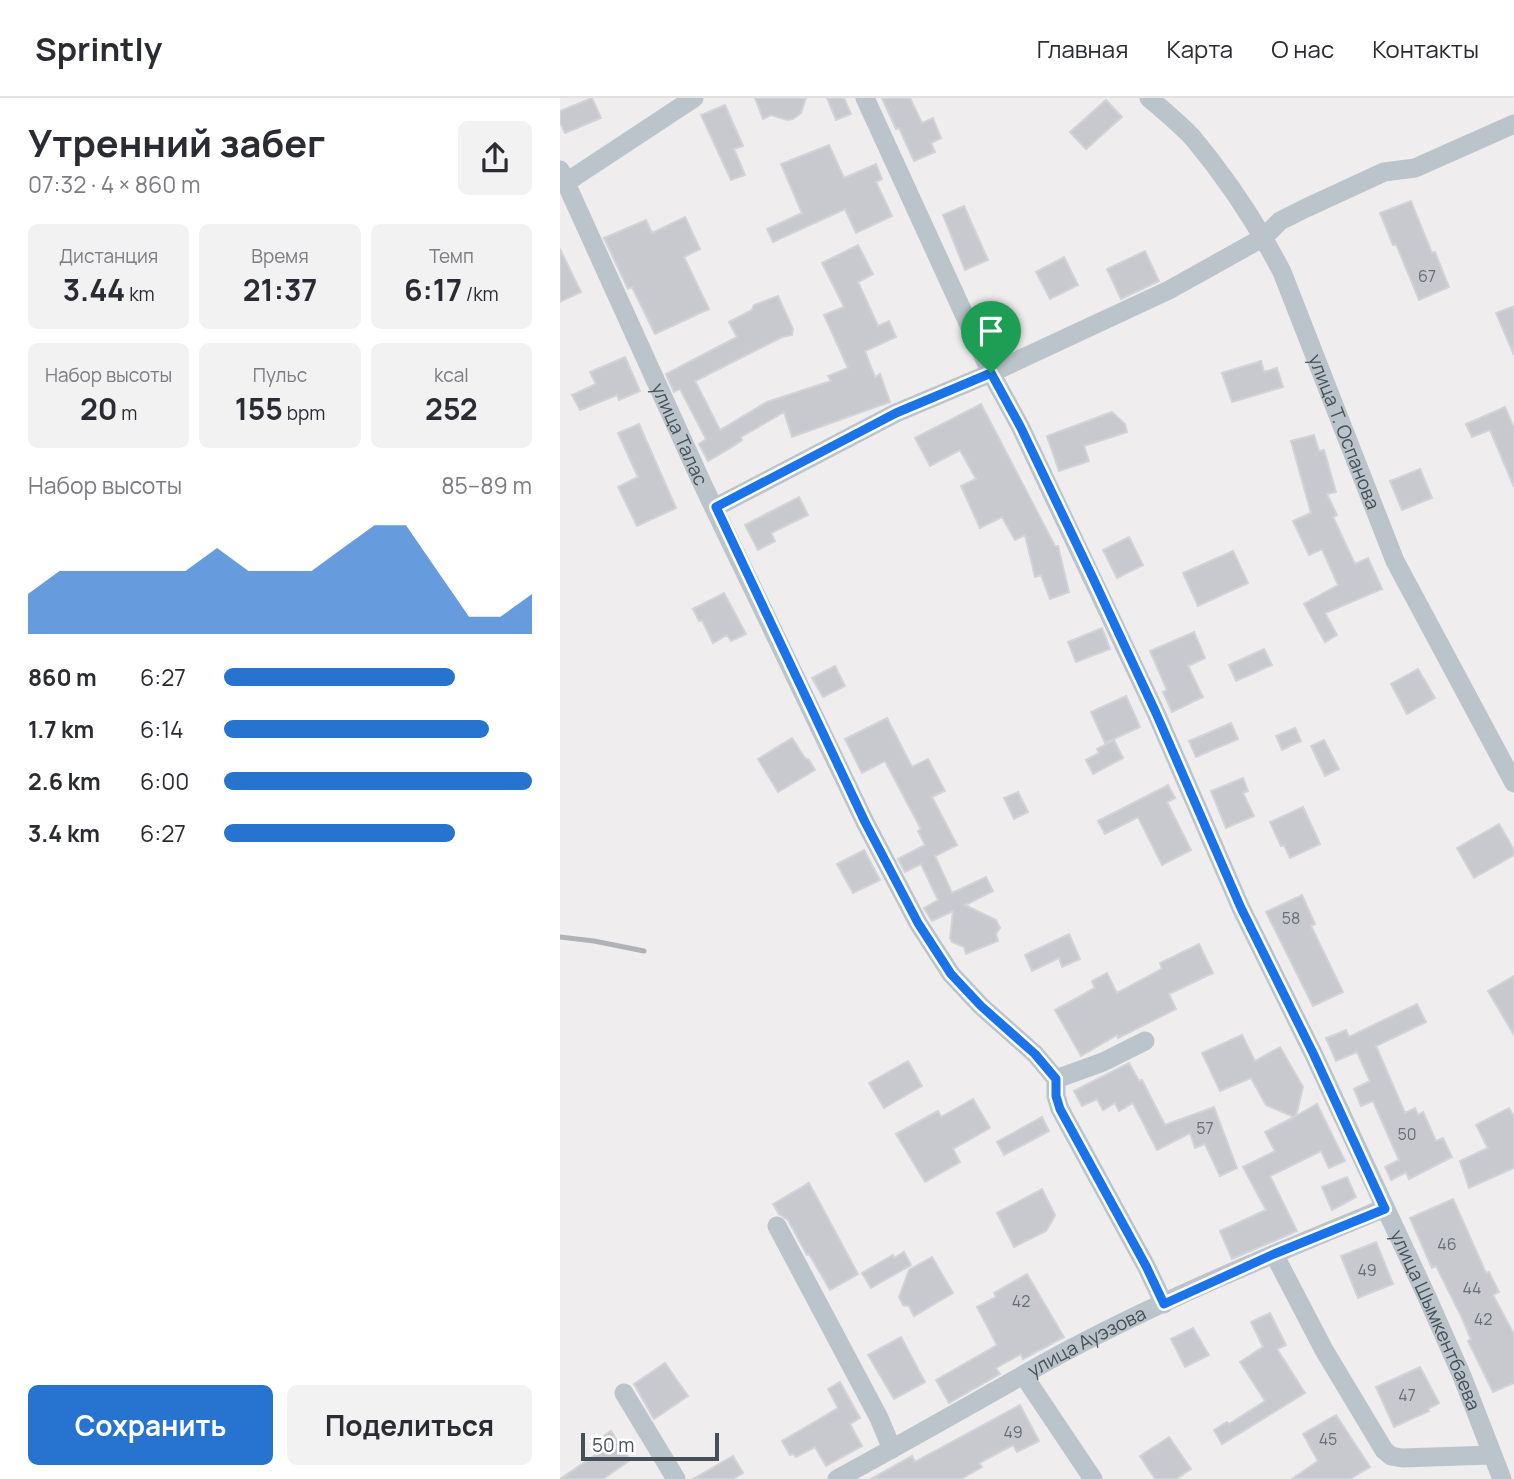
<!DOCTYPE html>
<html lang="ru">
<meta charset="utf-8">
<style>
:root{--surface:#fff;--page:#f2f2f3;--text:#2b2b33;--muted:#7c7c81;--line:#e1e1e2;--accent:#2673d0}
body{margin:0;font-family:Manrope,sans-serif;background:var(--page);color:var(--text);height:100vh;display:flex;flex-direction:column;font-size:26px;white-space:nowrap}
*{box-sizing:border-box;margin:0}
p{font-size:23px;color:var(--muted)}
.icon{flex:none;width:38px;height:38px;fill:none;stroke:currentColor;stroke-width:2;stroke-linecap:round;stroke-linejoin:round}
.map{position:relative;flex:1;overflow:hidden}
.side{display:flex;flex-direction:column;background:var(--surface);width:560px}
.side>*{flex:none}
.scale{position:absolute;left:21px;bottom:18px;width:138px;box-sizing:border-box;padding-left:7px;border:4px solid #465058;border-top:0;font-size:19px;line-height:24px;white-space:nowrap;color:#465058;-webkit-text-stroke:5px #fff;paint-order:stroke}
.pin{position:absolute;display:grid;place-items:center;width:60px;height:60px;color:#fff;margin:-72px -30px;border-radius:50% 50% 50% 0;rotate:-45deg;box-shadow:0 0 7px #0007}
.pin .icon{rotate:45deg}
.round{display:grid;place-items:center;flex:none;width:74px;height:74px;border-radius:10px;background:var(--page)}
.overview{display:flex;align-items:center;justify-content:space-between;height:119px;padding:0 28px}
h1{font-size:38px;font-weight:700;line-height:52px}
.figures{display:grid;grid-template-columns:repeat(3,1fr);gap:10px;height:119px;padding:7px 28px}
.figures div{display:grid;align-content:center;border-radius:10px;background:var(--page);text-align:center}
.figures b{font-size:30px;font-weight:700}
.figures small{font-size:19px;font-weight:400}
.figures p{font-size:19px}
.chart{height:196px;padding:14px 28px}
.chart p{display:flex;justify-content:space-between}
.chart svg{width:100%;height:126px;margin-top:7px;fill:var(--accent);opacity:.7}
.action{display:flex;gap:14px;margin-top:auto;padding:14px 28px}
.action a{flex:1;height:80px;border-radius:10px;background:var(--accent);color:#fff;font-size:28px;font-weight:700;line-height:80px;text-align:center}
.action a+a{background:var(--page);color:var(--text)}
ul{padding:0 28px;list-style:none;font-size:23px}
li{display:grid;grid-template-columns:112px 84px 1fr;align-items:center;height:52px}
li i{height:18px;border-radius:9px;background:var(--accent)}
header{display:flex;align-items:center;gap:42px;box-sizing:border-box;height:98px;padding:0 35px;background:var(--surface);border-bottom:2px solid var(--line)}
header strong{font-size:33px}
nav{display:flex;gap:38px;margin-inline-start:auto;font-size:24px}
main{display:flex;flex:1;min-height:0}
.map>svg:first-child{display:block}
.building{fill:#c7c9cf;stroke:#d1d3d8;stroke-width:2}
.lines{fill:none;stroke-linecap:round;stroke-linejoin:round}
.minor{stroke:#bcc4cb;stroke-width:19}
.rail{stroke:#afb2b7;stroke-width:5}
.route-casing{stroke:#fff;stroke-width:14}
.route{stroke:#1a73e8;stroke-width:9}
.labels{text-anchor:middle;stroke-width:7;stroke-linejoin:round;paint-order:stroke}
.number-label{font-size:16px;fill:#666e76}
.street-label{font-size:19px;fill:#465058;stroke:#fff}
</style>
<header>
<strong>Sprintly</strong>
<nav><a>Главная</a><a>Карта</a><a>О нас</a><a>Контакты</a></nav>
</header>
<main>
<section class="side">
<div class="overview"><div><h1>Утренний забег</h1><p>07:32 · 4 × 860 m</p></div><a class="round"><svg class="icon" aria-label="share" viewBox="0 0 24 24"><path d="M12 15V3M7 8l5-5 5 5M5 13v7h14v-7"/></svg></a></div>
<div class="figures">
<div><p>Дистанция</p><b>3.44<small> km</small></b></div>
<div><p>Время</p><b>21:37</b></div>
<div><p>Темп</p><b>6:17<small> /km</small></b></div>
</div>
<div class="figures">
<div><p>Набор высоты</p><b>20<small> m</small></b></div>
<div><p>Пульс</p><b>155<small> bpm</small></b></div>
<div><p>kcal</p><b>252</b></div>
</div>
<div class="chart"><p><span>Набор высоты</span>85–89 m</p>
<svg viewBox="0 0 160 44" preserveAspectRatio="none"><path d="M0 44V30L10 22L20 22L30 22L40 22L50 22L60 14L70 22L80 22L90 22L100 14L110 6L120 6L130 22L140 38L150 38L160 30V44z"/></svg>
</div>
<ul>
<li><b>860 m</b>6:27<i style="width:75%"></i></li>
<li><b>1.7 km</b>6:14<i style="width:86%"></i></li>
<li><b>2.6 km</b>6:00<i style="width:100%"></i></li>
<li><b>3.4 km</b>6:27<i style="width:75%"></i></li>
</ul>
<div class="action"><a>Сохранить</a><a>Поделиться</a></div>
</section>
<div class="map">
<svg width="954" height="1381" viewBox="0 0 954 1381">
<rect width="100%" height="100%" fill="#efeded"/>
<path class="building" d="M 32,0 L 41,20 L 5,35 L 0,24 L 0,13 Z
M 195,0 L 246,0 L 241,15 L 233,21 L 227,22 L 211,17 L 203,21 Z
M 267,0 L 284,0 L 291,16 L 276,22 Z
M 322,0 L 350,0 L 362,25 L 373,20 L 381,40 L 371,45 L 375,54 L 354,63 L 339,30 L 336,31 Z
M 546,2 L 562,19 L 526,51 L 510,34 Z
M 165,7 L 183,48 L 174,51 L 185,77 L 171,82 L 141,17 Z
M 269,47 L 284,80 L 316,66 L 322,81 L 316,84 L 332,118 L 296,135 L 285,111 L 213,144 L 207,131 L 242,115 L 221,66 Z
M 851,103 L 872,155 L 875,154 L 889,189 L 859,202 L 836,146 L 833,147 L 820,115 Z
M 404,108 L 428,162 L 405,172 L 383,117 Z
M 125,119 L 140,151 L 124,159 L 149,211 L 95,236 L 72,189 L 68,191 L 44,140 L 86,122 L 92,135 Z
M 298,147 L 313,176 L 298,184 L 318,228 L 329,223 L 336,239 L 305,253 L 315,279 L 320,276 L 330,304 L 232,339 L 224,314 L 181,339 L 182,342 L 172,349 L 148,363 L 139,346 L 146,341 L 120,291 L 114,294 L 106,276 L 177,239 L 169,224 L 192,212 L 194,207 L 218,198 L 233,231 L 232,237 L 222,239 L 135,283 L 160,332 L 207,304 L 271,283 L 268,278 L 288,270 L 264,217 L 284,209 L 262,165 Z
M 0,151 L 21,194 L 0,204 Z
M 585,153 L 599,183 L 561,201 L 547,171 Z
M 504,159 L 518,187 L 490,201 L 476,174 Z
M 954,208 L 954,257 L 936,215 Z
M 65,259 L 80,293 L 59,302 L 57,297 L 20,312 L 12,297 L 36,286 L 30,274 Z
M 701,263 L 704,274 L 717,270 L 723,289 L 672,304 L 662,275 Z
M 421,306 L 495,448 L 498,448 L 509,494 L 490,501 L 481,477 L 475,479 L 465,437 L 455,442 L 442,419 L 420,430 L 401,388 L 416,381 L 400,352 L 370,368 L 355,340 Z
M 945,309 L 954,330 L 954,389 L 930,332 L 912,339 L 906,326 Z
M 552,314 L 565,326 L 567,334 L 524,348 L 529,363 L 499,373 L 487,338 Z
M 79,326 L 116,410 L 77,428 L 58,389 L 78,379 L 58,335 Z
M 754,337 L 759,353 L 764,352 L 776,394 L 767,396 L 777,417 L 773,419 L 795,466 L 808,460 L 822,491 L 765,515 L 777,537 L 765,544 L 744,506 L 778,487 L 762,451 L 749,457 L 733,423 L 751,415 L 731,343 Z
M 860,371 L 872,400 L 842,412 L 830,383 Z
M 239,399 L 248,417 L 211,435 L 215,443 L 198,452 L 185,427 Z
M 569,439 L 583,467 L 557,480 L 543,452 Z
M 673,453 L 688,485 L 638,508 L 623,475 Z
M 164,495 L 186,536 L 171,543 L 167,537 L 153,545 L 142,522 L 139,523 L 133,511 Z
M 542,530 L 550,551 L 516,564 L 508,544 Z
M 634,534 L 645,560 L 628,568 L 643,599 L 612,614 L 603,594 L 607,592 L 590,553 Z
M 704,551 L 712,567 L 676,583 L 669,567 Z
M 275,568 L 285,588 L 263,599 L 252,580 Z
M 858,571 L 875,600 L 847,616 L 831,586 Z
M 566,598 L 580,629 L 545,645 L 531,614 Z
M 327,620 L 352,669 L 368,661 L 385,693 L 372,699 L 397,747 L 375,758 L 392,795 L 426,779 L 433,793 L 405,807 L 436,822 L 440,830 L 436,836 L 438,843 L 406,856 L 404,849 L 392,844 L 390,840 L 393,813 L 372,823 L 364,810 L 378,802 L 361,766 L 345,774 L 338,761 L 365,747 L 358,733 L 361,731 L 325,663 L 302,675 L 285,641 Z
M 671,625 L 678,641 L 636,659 L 629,643 Z
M 735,630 L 741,643 L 722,652 L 716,638 Z
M 232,640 L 245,660 L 249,662 L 255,672 L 218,694 L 198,661 Z
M 554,642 L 563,660 L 533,676 L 526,662 L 539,655 L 537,651 Z
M 764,642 L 779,671 L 765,678 L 751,648 Z
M 683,680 L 688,693 L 683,695 L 694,718 L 666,730 L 651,693 Z
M 608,687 L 615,700 L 607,704 L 631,752 L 602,767 L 578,719 L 545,736 L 538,723 Z
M 458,694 L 468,714 L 454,721 L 444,700 Z
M 743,709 L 760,746 L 730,760 L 724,747 L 721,748 L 710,724 Z
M 939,726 L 954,752 L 954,757 L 914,780 L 897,750 Z
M 304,752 L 320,782 L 293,795 L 277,766 Z
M 742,797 L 755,826 L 751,828 L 783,894 L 753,908 L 706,814 Z
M 509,836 L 520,861 L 502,869 L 499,860 L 472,873 L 465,857 Z
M 639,846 L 653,875 L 609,896 L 616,911 L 558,940 L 557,937 L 521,958 L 495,912 L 535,890 L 532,883 L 547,875 L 557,895 L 602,871 L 600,865 Z
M 954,878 L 954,937 L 928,893 Z
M 857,906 L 866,924 L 816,948 L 845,1015 L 855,1010 L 858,1017 L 863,1014 L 876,1043 L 883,1040 L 892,1059 L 849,1081 L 846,1074 L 831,1082 L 825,1069 L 839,1062 L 813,1003 L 801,1008 L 794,991 L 810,983 L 797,954 L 776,963 L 766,940 L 786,932 L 789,939 Z
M 682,937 L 695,963 L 720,949 L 743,989 L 736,1018 L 757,1006 L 785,1063 L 769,1070 L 761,1053 L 710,1078 L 737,1133 L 672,1161 L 660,1133 L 706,1112 L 683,1069 L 715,1053 L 705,1034 L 734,1019 L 706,1007 L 691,980 L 660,993 L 642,955 Z
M 348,963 L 362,988 L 324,1010 L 309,985 Z
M 569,965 L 579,983 L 582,982 L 605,1027 L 654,1009 L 677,1070 L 660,1078 L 645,1046 L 635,1050 L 630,1035 L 597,1052 L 573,1005 L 559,1013 L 555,1005 L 543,1012 L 537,1001 L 522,1008 L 514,993 Z
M 413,1001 L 430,1030 L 393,1051 L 400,1064 L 365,1084 L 336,1036 L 378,1013 L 381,1019 Z
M 949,1010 L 954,1019 L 954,1070 L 909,1090 L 900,1063 L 928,1050 L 916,1027 Z
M 482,1019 L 489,1033 L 444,1057 L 437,1044 Z
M 787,1079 L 796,1099 L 772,1112 L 762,1089 Z
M 249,1085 L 298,1176 L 270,1192 L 249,1156 L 247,1157 L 228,1122 L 219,1116 L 213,1106 Z
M 482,1091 L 495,1117 L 492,1123 L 486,1133 L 454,1149 L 437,1115 Z
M 893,1101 L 926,1175 L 929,1174 L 939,1194 L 933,1197 L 954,1236 L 954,1285 L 933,1294 L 908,1243 L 911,1241 L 901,1218 L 876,1168 L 872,1170 L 850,1120 Z
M 816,1144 L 833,1186 L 798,1200 L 781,1158 Z
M 344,1154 L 351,1167 L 311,1190 L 302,1175 L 333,1157 L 334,1160 Z
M 372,1159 L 393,1195 L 354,1218 L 349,1208 L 343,1207 L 339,1199 L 349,1172 Z
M 467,1176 L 504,1239 L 463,1261 L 461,1256 L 436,1270 L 440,1276 L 389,1305 L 376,1282 L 437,1247 L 417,1209 L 436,1199 L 434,1195 Z
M 710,1215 L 726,1247 L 717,1251 L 745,1295 L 662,1346 L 654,1332 L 667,1324 L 669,1326 L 705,1303 L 680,1264 L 703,1249 L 691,1224 Z
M 633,1230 L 649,1257 L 625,1269 L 611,1241 Z
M 341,1239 L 365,1284 L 334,1301 L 308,1257 Z
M 105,1265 L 128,1298 L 94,1321 L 74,1286 Z
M 860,1269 L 879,1305 L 868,1311 L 869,1313 L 834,1329 L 816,1289 Z
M 280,1284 L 300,1320 L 290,1326 L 302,1348 L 266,1368 L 255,1349 L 236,1359 L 233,1356 L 230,1357 L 222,1343 L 278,1310 L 268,1291 Z
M 460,1307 L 479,1343 L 457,1354 L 453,1347 L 419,1365 L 422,1369 L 401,1381 L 311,1381 L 352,1358 L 355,1364 Z
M 776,1317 L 810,1369 L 790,1381 L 732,1381 L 758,1363 L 743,1336 Z
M 51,1333 L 70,1362 L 43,1381 L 0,1381 L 44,1351 L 38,1342 Z
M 609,1339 L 631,1371 L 616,1381 L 595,1381 L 580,1358 Z
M 173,1358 L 183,1375 L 173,1381 L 133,1381 Z"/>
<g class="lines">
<g class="minor">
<path id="s1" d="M 305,0 L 431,275 L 460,328 L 596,615 L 681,810 L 753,955 L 867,1199 L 902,1278 L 942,1381"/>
<path id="s2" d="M 589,0 C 604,13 620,26 633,40 C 668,82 697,126 722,174 L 835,463 L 954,685"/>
<path id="s3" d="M 0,72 L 142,385 L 305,724 L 358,825 L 391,876 L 421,908 L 475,956 L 496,981 L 496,998 L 500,1011 L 586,1168 L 604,1206"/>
<path d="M 5,85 L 134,0"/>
<path d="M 156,409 L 336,315 L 431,275 L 609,192 L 704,139 L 720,123 L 746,110 L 824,74 L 855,70 L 954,26"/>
<path d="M 496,981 L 543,964 L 585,943"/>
<path d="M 217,1128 L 319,1320 L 332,1351"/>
<path d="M 714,1156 L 764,1252 L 824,1352 L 831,1358 L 842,1360 L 931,1357"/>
<path d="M 464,1278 L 533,1381"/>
<path d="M 64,1295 L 116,1381"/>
<path id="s4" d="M 277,1381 C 347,1343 417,1303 486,1264 C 595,1204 711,1157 825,1110"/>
</g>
<path class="rail" d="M 0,839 L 34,843 L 84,853"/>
</g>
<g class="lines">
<g class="route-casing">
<path id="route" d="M 431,275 L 460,328 L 531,476 L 596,615 L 681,810 L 753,955 L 825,1111 L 714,1156 L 604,1206 L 586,1168 L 500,1011 L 496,998 L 496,981 L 475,956 L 421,908 L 391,876 L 358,825 L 305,724 L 156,409 L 336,315 Z"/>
</g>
<use href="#route" class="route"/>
</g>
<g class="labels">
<g class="number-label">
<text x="867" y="184">67</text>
<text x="731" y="826">58</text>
<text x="645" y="1036">57</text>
<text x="847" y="1042">50</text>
<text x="887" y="1152">46</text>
<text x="807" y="1178">49</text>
<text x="912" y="1196">44</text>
<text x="461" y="1209">42</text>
<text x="923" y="1227">42</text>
<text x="847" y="1303">47</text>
<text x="453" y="1340">49</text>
<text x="768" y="1347">45</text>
</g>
<g class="street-label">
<text dy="7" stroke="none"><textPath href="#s2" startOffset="392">улица Т. Оспанова</textPath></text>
<text dy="7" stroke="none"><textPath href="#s3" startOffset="290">улица Талас</textPath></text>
<text dy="7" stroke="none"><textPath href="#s1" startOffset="1349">улица Шымкентбаева</textPath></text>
<text dy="7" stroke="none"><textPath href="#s4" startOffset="285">улица Ауэзова</textPath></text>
</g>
</g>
</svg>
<div class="scale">50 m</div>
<div class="pin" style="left:431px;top:275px;background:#1e9e55"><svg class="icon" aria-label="arrive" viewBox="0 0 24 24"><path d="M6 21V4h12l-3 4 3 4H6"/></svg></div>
</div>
</main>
